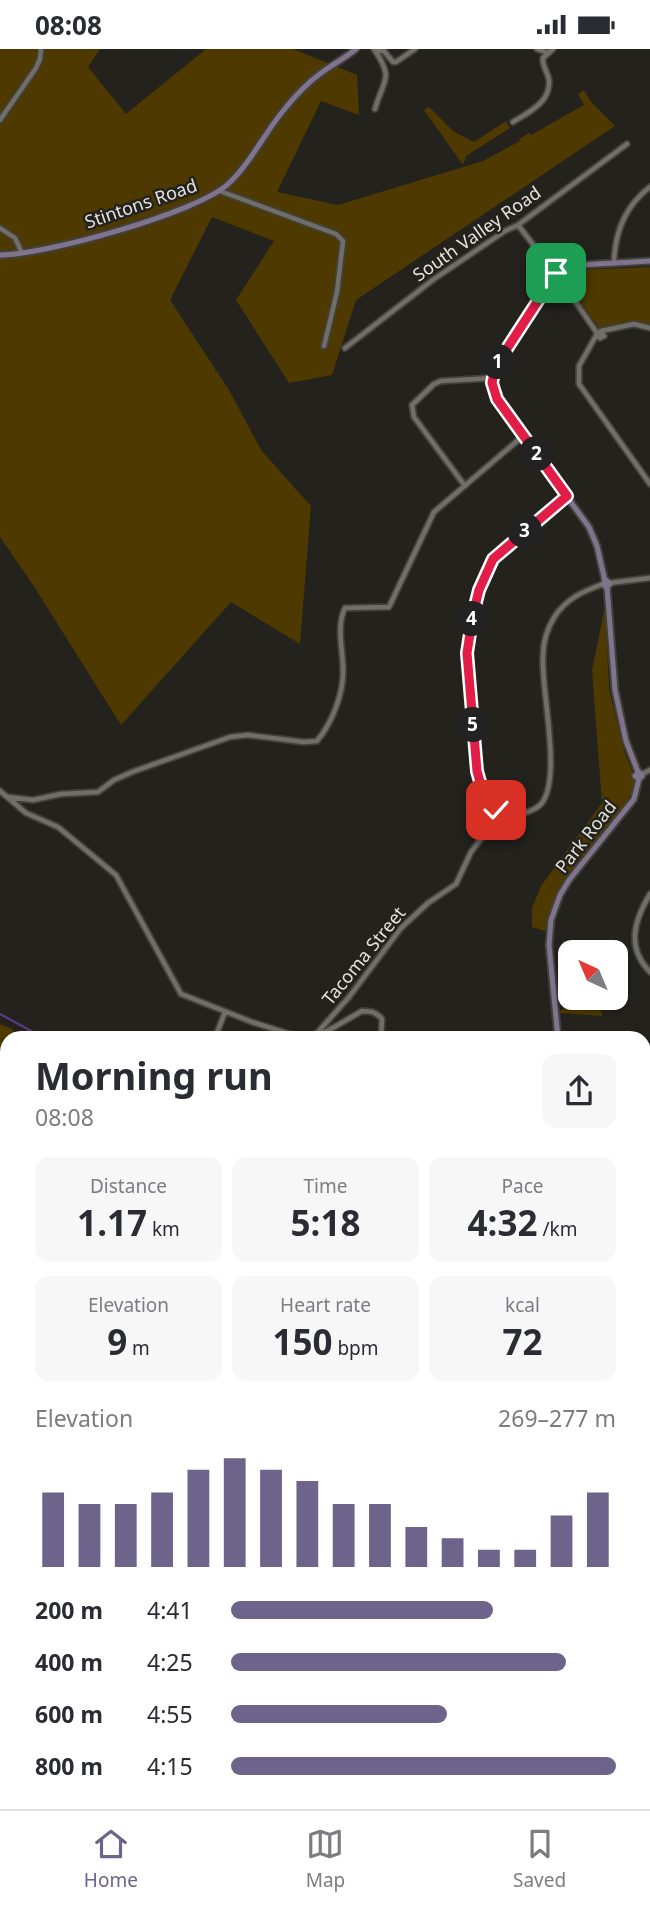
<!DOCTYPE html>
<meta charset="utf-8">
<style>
:root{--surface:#fff;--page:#f7f7f7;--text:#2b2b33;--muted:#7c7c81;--line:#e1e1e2;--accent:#6e638a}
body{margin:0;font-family:"Noto Sans",sans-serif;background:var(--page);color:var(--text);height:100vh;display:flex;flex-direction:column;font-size:26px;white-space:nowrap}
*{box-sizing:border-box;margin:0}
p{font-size:23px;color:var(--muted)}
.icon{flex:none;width:38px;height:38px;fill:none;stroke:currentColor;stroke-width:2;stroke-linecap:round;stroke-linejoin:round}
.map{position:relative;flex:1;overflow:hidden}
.panel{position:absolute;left:0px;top:982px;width:651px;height:779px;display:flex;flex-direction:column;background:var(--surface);border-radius:21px 21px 0 0;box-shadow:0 2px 5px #0004}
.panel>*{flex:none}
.needle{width:46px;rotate:316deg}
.buttons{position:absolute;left:558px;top:891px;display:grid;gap:14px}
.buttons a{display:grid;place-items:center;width:70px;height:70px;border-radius:14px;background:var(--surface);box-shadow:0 2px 5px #0004;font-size:35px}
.pin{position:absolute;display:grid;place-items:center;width:60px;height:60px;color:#fff;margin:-30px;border-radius:14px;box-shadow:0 4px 10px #0006}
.km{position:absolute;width:35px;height:35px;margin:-18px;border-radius:50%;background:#222;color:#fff;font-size:19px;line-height:35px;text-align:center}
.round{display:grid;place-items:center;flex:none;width:74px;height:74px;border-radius:14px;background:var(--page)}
.overview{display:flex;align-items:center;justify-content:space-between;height:119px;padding:0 35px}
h1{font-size:38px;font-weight:700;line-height:52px}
.metrics{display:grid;grid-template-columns:repeat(3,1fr);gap:10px;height:119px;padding:7px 35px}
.metrics div{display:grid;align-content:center;border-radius:14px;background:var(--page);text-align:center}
.metrics b{font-size:35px;font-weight:700}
.metrics small{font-size:19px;font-weight:400}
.metrics p{font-size:19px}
.chart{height:196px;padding:14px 35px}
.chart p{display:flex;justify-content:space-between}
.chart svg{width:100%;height:126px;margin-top:7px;stroke:var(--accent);stroke-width:6}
ul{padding:0 35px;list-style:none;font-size:23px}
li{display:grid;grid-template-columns:112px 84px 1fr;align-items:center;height:52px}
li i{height:18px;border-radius:9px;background:var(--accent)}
.status{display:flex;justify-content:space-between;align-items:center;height:49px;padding:0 35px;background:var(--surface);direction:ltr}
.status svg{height:19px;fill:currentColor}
.menu{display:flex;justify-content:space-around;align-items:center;height:98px;border-top:2px solid var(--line);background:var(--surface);font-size:19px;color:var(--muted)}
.menu a{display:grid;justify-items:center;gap:4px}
.menu .selected{color:var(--accent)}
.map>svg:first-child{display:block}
.green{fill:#4e3a01}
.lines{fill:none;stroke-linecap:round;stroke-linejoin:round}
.stream{stroke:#583d88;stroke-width:2}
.street-casing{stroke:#42403b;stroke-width:8}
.secondary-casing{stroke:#42403b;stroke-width:9}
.street{stroke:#716e68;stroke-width:4.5}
.secondary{stroke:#80748d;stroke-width:5}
.route-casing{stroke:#fff;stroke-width:14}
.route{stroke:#e11d48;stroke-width:9}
.labels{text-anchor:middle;stroke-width:5;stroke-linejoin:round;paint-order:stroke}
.street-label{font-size:18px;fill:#e5e3e0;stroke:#24221d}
</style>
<div class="status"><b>08:08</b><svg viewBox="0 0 49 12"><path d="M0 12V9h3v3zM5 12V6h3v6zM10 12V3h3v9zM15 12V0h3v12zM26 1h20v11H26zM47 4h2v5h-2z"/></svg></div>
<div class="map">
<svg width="650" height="1760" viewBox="0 0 650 1760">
<rect width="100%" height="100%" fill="#24221d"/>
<path class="green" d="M 0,0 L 100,0 L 88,18 L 126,65 L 206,0 L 293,0 L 357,26 L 359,66 L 321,52 L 277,143 L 338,156 L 483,112 L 520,92 L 519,90 L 529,84 L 531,86 L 584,56 L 578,45 L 584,41 L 591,53 L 615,77 L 356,251 L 332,326 L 289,334 L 236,251 L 274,192 L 212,168 L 170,251 L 229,341 L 261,401 L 311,457 L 300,595 L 231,553 L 121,676 L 33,536 L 0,488 L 0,184 L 3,183 L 0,180 Z
M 429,58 L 453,82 L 474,93 L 506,72 L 510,79 L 466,107 L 463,116 L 424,61 Z
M 650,218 L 650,276 L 631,273 L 600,280 L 563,231 L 577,221 Z
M 605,558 L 609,640 L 625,705 L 634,727 L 634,739 L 623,759 L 564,831 L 555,847 L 545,882 L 532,878 L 532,859 L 541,837 L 602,754 L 592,621 Z
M 563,944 L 570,944 L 570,948 L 600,949 L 602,967 L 560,964 L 560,962 L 565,959 Z
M 0,975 L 12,980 L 17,989 L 7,989 L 7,1078 L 3,1081 L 0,1073 Z
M 0,1234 L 7,1241 L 7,1306 L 0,1314 Z"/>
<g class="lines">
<path class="stream" d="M 0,965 L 44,989
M 644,1127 L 650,1129"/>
<g class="street-casing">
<path id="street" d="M 374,0 C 395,31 383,30 375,60
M 537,0 L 548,4
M 375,1 L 384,2 L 393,13 L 396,13 L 415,0
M 0,71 L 36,19 L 40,10 L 41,0
M 513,73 C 529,63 551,53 549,31 C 548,23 542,18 543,9 L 553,0
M 220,142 L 336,185 L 343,192 L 337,243 L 324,297
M 518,176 L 555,224
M 0,179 L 15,189 L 22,204
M 614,213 C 615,183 625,157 650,138
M 560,230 L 597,284
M 601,282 L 634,275 L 650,279
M 601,282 L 604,287 L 600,289 L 597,285 Z
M 597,285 L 579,317 L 579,335 L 650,435
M 345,299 L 434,230 L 505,182 L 518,176 L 627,95
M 465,437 L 414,368 L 412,356 L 434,335 L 441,332 L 493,329
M 567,447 C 546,464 500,495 489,518 C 478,540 472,565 469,589 C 465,613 470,639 472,663 C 475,695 469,779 524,764 C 531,762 537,760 542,754 C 562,726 541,643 543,607 C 543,593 548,578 555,567 C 567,549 584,542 603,535
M 609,534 L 650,529
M 642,725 L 650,721
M 0,742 L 26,764 L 58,778 L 116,826 L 181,945 L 252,973 L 302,989 L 313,988 L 331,980 L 362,962 C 371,962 376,963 382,970 L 381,989
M 8,748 L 33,751 L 61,745 L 98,743 L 114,731 L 132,723 L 230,688 L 248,686 L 304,693 L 317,692 C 332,674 344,644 343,620 C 343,601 336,577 345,559 L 389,558 L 434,463 L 523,387
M 650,845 C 634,872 626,898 650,923
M 317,984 L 349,948 L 401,879 L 428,854 L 456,835 L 471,803 L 484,786 L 496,761
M 215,989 L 225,963
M 644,1058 L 650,1063
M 0,1126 L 7,1136
M 0,1144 L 7,1139
M 644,1432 L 650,1428
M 0,1519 L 7,1514
M 0,1646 L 7,1641
M 644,1658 L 650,1664
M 644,1737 L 650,1732
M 0,1753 L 7,1741
M 608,1754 L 612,1754
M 244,1760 L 245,1754
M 291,1760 L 296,1754
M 450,1760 L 454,1754"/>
</g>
<g class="secondary-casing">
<path id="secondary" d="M 0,206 C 44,206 197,164 228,135 C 250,115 264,85 283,62 C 294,48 306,35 321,24 C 332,16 345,9 356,0
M553 227a4 4 0 1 1 8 0a4 4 0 1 1-8 0Z
M 558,224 L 580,216 L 650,212
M 553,227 L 492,322 L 490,332 L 493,346 L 589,478 L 597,497 L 605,532
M 606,531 L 610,535 L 606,538 L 603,535 Z
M 607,538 L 615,641 L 626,692 L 638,723
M 639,723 L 642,727 L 639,730 L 635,727 Z
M 558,989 L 549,896 L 551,871 L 560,846 L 569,831 L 634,750 L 639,730
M 644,1365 L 650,1371"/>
</g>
<use href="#street" class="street"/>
<use href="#secondary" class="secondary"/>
</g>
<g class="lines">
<g class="route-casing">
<path id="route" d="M 496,761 L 484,747 L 477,722 L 467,604 L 473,565 L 479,541 L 493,510 L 567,447 L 497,350 L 492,334 L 495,318 L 556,224"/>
</g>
<use href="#route" class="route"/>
</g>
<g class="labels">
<g class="street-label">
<text transform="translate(141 155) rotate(-19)" y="6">Stintons Road</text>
<text transform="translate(477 185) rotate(-35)" y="6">South Valley Road</text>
<text transform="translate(586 788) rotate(-52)" y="6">Park Road</text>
<text transform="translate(364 907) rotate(-51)" y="6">Tacoma Street</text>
</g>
</g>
</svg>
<div class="buttons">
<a><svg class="needle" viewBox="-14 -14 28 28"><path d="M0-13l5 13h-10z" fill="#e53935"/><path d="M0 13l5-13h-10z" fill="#7c7c81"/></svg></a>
</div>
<div class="pin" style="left:556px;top:224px;background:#1e9e55"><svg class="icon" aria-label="arrive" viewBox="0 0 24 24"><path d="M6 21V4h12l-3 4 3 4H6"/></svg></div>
<div class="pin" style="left:496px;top:761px;background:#d93025"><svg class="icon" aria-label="check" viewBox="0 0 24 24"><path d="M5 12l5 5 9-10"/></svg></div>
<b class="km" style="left:498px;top:313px">1</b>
<b class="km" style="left:537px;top:405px">2</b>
<b class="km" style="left:525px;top:482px">3</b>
<b class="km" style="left:472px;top:570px">4</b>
<b class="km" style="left:473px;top:676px">5</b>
<section class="panel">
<div class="overview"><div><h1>Morning run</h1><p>08:08</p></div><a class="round"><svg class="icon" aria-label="share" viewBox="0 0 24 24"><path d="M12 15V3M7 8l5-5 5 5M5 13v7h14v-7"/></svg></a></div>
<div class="metrics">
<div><p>Distance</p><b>1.17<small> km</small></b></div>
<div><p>Time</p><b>5:18</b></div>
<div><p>Pace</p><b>4:32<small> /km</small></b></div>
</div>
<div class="metrics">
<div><p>Elevation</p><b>9<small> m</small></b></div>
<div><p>Heart rate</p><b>150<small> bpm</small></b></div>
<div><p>kcal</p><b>72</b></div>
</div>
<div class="chart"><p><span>Elevation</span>269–277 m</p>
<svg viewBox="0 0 160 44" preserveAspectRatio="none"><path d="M5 44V18M15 44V22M25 44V22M35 44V18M45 44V10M55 44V6M65 44V10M75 44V14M85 44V22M95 44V22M105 44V30M115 44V34M125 44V38M135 44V38M145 44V26M155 44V18"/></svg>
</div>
<ul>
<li><b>200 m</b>4:41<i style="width:68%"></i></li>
<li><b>400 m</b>4:25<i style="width:87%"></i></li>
<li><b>600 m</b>4:55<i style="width:56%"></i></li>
<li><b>800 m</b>4:15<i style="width:100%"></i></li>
</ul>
</section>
</div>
<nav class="menu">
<a class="selected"><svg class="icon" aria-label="home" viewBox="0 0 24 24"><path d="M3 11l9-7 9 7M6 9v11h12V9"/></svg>Home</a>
<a><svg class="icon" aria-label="map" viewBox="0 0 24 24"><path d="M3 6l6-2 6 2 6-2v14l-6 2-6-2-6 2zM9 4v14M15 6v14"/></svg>Map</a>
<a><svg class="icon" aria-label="saved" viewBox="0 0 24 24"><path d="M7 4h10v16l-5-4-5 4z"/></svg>Saved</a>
</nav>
